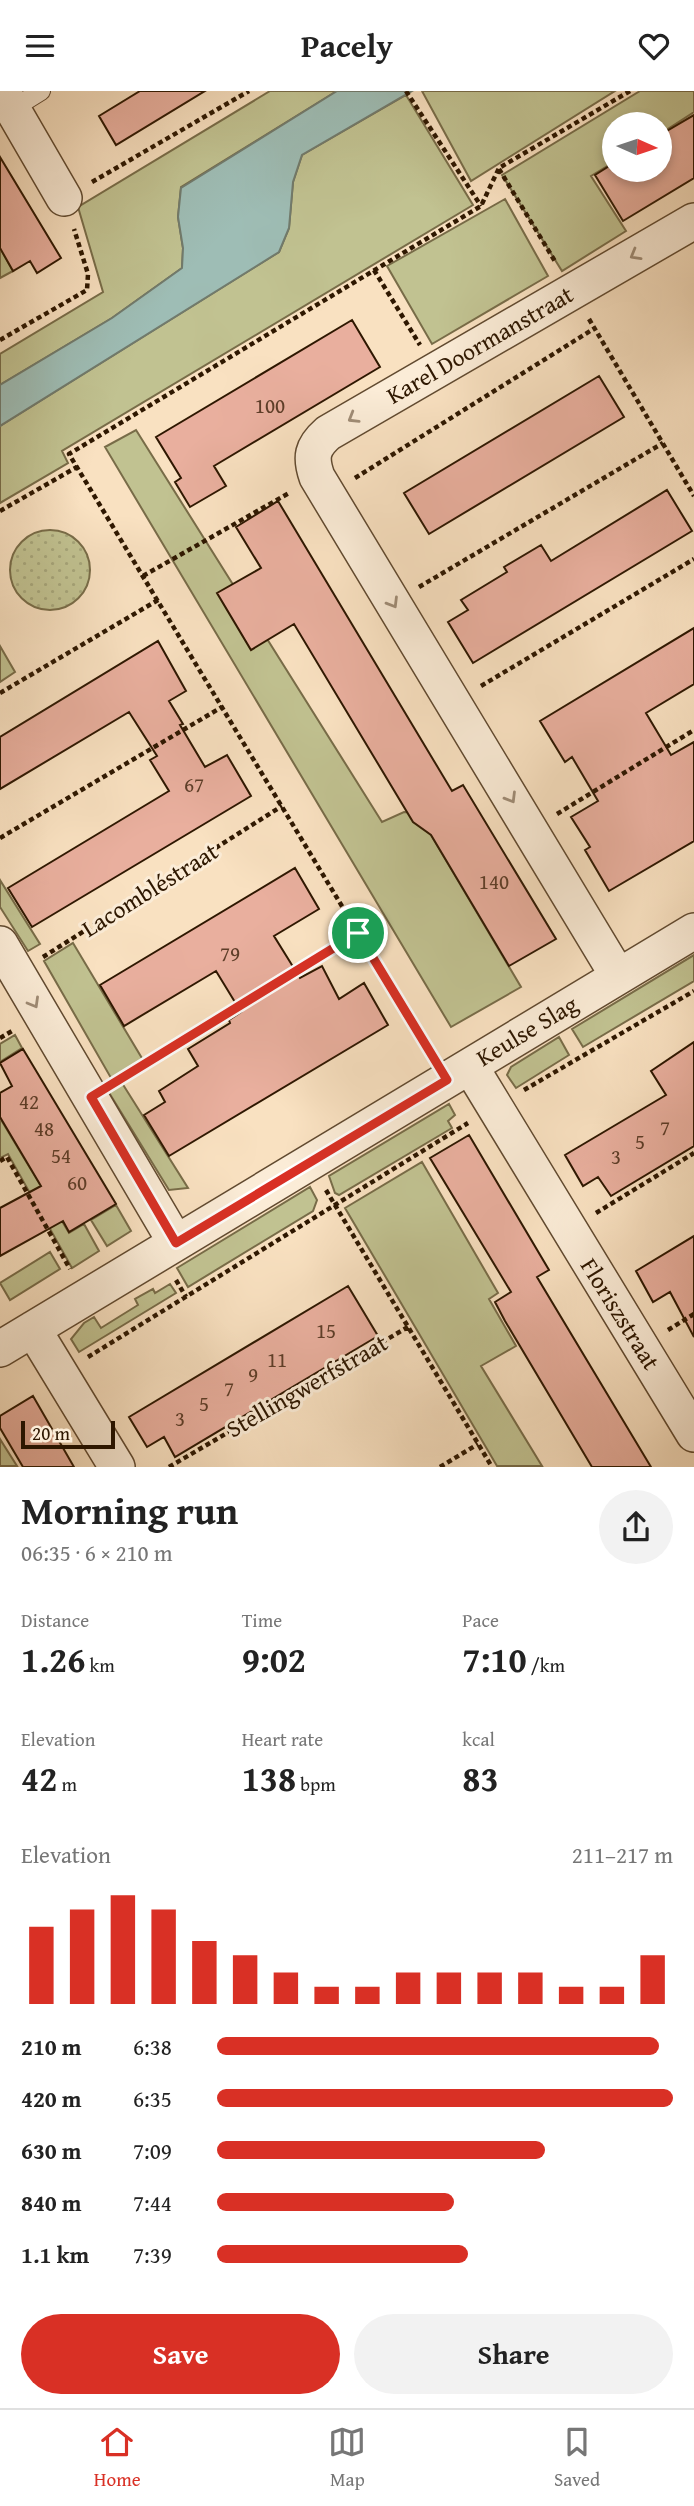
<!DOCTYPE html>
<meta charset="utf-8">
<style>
:root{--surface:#fff;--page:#f2f2f2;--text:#222;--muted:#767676;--line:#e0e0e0;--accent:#d93025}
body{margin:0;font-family:"Gentium Book Plus",serif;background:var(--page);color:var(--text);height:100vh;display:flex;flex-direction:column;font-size:26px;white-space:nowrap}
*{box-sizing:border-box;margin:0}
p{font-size:23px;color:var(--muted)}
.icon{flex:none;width:38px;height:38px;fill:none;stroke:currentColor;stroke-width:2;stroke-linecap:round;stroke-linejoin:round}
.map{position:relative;height:1376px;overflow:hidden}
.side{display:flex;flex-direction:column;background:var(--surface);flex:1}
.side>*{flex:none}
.needle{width:46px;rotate:93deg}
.buttons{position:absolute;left:602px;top:21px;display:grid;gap:14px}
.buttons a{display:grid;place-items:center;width:70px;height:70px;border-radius:50%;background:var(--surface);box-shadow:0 4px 10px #0003;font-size:35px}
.scale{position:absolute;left:21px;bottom:18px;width:94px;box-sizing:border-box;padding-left:7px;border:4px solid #2e1700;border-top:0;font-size:19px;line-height:24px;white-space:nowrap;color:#2e1700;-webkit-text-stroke:5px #fbecd7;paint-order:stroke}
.pin{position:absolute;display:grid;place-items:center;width:60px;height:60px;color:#fff;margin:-30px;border:4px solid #fff;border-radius:50%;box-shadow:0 2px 7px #0007}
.round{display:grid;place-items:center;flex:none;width:74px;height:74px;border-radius:37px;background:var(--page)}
.headline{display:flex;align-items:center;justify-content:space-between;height:119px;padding:0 21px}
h1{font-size:38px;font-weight:700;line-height:52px}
.metrics{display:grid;grid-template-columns:repeat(3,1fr);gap:10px;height:119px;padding:7px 21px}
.metrics div{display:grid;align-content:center}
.metrics b{font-size:35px;font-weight:700}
.metrics small{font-size:19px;font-weight:400}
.metrics p{font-size:19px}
.chart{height:196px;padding:14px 21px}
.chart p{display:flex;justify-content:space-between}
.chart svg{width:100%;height:126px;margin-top:7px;stroke:var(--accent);stroke-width:6}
.primary-button{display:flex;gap:14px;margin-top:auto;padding:14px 21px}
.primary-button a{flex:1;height:80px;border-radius:42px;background:var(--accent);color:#fff;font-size:28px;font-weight:700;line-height:80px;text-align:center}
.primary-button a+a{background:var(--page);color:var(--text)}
ul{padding:0 21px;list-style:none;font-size:23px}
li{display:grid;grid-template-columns:112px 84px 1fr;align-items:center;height:52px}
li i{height:18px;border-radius:9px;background:var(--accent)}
header{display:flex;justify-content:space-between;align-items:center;height:91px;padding:0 21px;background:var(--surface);font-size:32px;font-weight:700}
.dock{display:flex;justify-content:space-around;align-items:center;height:98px;border-top:2px solid var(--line);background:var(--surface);font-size:19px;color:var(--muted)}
.dock a{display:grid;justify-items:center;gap:4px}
.dock .current{color:var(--accent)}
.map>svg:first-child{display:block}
.grass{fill:#c1c291;stroke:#786c48;stroke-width:2}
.park{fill:url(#park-dots);stroke:#786c48;stroke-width:2}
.water{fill:#9ebdb5;stroke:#717b6d;stroke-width:2}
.building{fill:#e9af9e;stroke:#2e1700;stroke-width:2}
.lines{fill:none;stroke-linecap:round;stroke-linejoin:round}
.lane-casing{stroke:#614a30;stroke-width:20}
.street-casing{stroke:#614a30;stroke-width:38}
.path{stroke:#2e1700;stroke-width:4.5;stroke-dasharray:5 3.5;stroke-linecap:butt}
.lane{stroke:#fbecd7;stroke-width:18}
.street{stroke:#fbecd7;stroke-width:35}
.oneway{stroke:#9f8c76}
.route-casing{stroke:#fff;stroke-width:14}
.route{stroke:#d93025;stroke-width:9}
.labels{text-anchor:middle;stroke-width:6;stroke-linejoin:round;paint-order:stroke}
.number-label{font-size:21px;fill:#5d3d28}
.street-label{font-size:24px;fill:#2e1700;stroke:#fbecd7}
</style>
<header><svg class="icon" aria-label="menu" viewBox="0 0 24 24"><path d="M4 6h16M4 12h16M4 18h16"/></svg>Pacely<svg class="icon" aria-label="heart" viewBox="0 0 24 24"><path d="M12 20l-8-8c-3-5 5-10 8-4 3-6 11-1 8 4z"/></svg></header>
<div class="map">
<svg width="694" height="1376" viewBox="0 0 694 1376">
<defs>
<pattern id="park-dots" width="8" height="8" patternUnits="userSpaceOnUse" patternTransform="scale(1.75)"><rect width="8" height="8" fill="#c1c291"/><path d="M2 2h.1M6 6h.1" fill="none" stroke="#a6a67b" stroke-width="1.8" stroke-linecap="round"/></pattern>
</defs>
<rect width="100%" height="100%" fill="#f9e1c1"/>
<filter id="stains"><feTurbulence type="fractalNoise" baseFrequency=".00286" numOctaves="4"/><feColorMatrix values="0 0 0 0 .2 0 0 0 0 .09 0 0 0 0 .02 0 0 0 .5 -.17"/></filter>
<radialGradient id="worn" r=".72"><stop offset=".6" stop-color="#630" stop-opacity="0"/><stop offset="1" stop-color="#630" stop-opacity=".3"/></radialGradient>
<path class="grass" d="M 270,0 L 337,0 L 181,96 L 178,126 L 183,157 L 182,177 L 112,227 L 0,294 L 0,263 L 103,201 L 78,116 Z
M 422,0 L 615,0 L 471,90 Z
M 640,0 L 694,0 L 694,21 L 660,43 L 660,33 L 614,33 L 614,71 L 591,85 L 626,140 L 562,180 L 502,84 Z
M 406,4 L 473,114 L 62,360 L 68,372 L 0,412 L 0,335 L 279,161 L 289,137 L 293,91 L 302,64 Z
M 505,108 L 548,185 L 432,253 L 387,175 Z
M 0,157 L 13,180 L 0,187 Z
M 136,339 L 382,731 L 404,721 L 418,722 L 521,896 L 451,936 L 105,356 Z
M 0,555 L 15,581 L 0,591 Z
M 0,789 L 40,853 L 28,860 L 0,816 Z
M 73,852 L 143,969 L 111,987 L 44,870 Z
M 694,864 L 694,890 L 583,956 L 572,938 Z
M 15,944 L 22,957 L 0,971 L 0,953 Z
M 559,946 L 569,964 L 516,997 L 507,984 L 511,976 Z
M 122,992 L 188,1097 L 169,1099 L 108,1000 Z
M 449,1013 L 455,1024 L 448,1030 L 452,1037 L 339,1104 L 335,1102 L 329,1085 Z
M 0,1027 L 69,1142 L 84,1133 L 99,1160 L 72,1177 L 8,1063 L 0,1067 Z
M 422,1071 L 498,1202 L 489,1208 L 516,1255 L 481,1275 L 542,1375 L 497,1375 L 345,1117 Z
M 310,1096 L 317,1109 L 313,1120 L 188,1196 L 177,1177 Z
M 116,1114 L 131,1140 L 107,1155 L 91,1129 Z
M 50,1161 L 60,1178 L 10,1209 L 0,1192 Z
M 170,1193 L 176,1202 L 79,1261 L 71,1248 L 84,1232 L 94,1226 L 101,1237 L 138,1214 L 135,1208 L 153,1198 L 155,1202 Z
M 0,1348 L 17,1375 L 0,1375 Z"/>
<path class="park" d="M10 479a40 40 0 1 1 80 0a40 40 0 1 1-80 0Z"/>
<path class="water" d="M 337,0 L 412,0 L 302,64 L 293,91 L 289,137 L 279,161 L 0,335 L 0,294 L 112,227 L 182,177 L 183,157 L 178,126 L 181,97 Z"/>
<path class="building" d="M 140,0 L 205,0 L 116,54 L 99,25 Z
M 694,24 L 694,87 L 623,130 L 595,84 L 614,72 L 614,79 L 660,79 L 660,44 Z
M 0,66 L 61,167 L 37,182 L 30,170 L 13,180 L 0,157 Z
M 352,229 L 380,276 L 214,375 L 226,395 L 190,416 L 175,391 L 181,387 L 156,346 Z
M 599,285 L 624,326 L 429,443 L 404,402 Z
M 667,399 L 692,440 L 473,572 L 448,531 L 468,519 L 461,509 L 507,481 L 504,476 L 541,454 L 551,470 Z
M 278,410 L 452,700 L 463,694 L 556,848 L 509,875 L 431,744 L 413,731 L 294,533 L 251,559 L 217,502 L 261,477 L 236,436 Z
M 694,537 L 694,593 L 646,622 L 671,664 L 694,651 L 694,750 L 609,800 L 585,759 L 590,756 L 571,726 L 598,710 L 572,666 L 565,671 L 540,630 Z
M 158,550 L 186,600 L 169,610 L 183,633 L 180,634 L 205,676 L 227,664 L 251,705 L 32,836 L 8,797 L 169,700 L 150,669 L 157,665 L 129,621 L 0,698 L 0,646 Z
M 295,777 L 319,818 L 274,845 L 300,887 L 322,875 L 339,908 L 364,892 L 388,934 L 169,1065 L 144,1024 L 165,1011 L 159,1000 L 198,975 L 188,958 L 230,932 L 229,929 L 241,921 L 216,880 L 124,935 L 100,894 Z
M 694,951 L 694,1055 L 611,1105 L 598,1086 L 583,1095 L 565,1064 L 666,1004 L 651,980 Z
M 23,958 L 116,1113 L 69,1141 L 63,1130 L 0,1165 L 0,1117 L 41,1095 L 0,1026 L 0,1002 L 12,995 L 0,972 Z
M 469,1044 L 549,1179 L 537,1186 L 651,1376 L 592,1376 L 505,1230 L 495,1211 L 511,1201 L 430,1067 Z
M 694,1145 L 694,1246 L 670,1201 L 653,1211 L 636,1180 Z
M 348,1195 L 378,1245 L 175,1366 L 164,1346 L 147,1356 L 129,1326 Z
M 33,1305 L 74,1376 L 23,1376 L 0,1337 L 0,1325 Z"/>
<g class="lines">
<g class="lane-casing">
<path id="lane" d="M 12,18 L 41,0"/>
</g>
<g class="street-casing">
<path id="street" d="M 2,0 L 64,107
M 0,853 L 176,1152
M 618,885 L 317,386 C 310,366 312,356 328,342 L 694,130
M 470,975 L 694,1343
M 33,1238 L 117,1376
M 0,1258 L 694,840"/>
</g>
<path class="path" d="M 406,0 L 481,115
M 499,78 L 556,172
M 92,91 L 249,0
M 374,179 L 420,254
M 589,228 L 694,405
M 0,249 L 87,199 L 88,183 L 74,138
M 355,387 L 595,237
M 0,420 L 77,376
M 143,485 L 289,402
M 419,496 L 663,352
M 481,595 L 694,468
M 0,602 L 158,509
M 557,723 L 694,639
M 0,747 L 222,616
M 43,866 L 282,715
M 0,947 L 12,940
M 430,961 L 69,363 L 481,115 L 499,77 L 630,0
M 118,990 L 358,842
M 524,999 L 694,900
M 0,1070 L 7,1066 L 70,1178
M 326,1099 L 492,1376
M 596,1122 L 694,1062
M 176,1189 L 186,1206
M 668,1239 L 694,1223
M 88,1266 L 468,1032
M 169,1376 L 408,1236
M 440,1376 L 478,1353"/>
<use href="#lane" class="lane"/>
<use href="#street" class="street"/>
</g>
<defs><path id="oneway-chevron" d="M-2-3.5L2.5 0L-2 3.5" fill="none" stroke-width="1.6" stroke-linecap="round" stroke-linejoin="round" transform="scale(1.75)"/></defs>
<g class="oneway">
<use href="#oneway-chevron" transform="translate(635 164) rotate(150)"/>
<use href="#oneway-chevron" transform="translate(353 327) rotate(149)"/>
<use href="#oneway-chevron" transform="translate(393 512) rotate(59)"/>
<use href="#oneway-chevron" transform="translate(511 707) rotate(59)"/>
<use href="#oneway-chevron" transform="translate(34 912) rotate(60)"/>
</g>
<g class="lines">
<g class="route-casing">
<path id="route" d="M 358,842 L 447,989 L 176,1152 L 91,1006 Z"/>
</g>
<use href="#route" class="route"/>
</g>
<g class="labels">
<g class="number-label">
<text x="270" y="322">100</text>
<text x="194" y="701">67</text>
<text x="494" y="798">140</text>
<text x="230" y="870">79</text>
<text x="29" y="1018">42</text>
<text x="665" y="1044">7</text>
<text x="44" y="1045">48</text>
<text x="640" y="1058">5</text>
<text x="61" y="1072">54</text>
<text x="616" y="1073">3</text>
<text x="77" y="1099">60</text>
<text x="326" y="1247">15</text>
<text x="277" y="1276">11</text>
<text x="253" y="1291">9</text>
<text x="229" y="1305">7</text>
<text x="204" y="1320">5</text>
<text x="180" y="1335">3</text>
</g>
<g class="street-label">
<text transform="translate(480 254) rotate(-30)" y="8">Karel Doormanstraat</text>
<text transform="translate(150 799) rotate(-32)" y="8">Lacombléstraat</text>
<text transform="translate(527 940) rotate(-31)" y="8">Keulse Slag</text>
<text transform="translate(620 1223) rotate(58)" y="8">Floriszstraat</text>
<text transform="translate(307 1295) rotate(-30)" y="8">Stellingwerfstraat</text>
</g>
</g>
<rect width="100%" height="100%" filter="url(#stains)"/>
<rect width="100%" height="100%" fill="url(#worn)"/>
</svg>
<div class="buttons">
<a><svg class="needle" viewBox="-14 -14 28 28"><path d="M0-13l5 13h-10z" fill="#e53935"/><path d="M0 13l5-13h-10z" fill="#767676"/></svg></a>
</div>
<div class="scale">20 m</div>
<div class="pin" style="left:358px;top:842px;background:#1e9e55"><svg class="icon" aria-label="arrive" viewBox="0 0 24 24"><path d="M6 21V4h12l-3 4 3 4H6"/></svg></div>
</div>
<section class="side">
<div class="headline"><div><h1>Morning run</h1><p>06:35 · 6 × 210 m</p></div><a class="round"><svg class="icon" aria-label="share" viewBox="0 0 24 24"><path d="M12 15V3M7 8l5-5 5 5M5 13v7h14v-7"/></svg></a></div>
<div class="metrics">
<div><p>Distance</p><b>1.26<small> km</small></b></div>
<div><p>Time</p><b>9:02</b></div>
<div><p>Pace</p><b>7:10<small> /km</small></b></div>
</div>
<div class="metrics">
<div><p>Elevation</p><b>42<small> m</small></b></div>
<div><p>Heart rate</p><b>138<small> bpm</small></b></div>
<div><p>kcal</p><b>83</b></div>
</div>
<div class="chart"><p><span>Elevation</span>211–217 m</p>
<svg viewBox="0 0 160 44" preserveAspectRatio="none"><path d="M5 44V17M15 44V11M25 44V6M35 44V11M45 44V22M55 44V27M65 44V33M75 44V38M85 44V38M95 44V33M105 44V33M115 44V33M125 44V33M135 44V38M145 44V38M155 44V27"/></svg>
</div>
<ul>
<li><b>210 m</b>6:38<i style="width:97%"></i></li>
<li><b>420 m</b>6:35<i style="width:100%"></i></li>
<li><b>630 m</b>7:09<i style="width:72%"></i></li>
<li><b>840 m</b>7:44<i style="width:52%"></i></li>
<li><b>1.1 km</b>7:39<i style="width:55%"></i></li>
</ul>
<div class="primary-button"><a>Save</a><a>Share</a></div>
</section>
<nav class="dock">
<a class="current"><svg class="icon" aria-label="home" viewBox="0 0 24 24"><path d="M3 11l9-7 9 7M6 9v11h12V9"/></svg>Home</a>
<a><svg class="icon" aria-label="map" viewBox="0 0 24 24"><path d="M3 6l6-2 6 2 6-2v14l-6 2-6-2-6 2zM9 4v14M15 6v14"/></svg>Map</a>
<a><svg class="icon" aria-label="saved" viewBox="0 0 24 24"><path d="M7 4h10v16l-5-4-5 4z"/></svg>Saved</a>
</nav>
